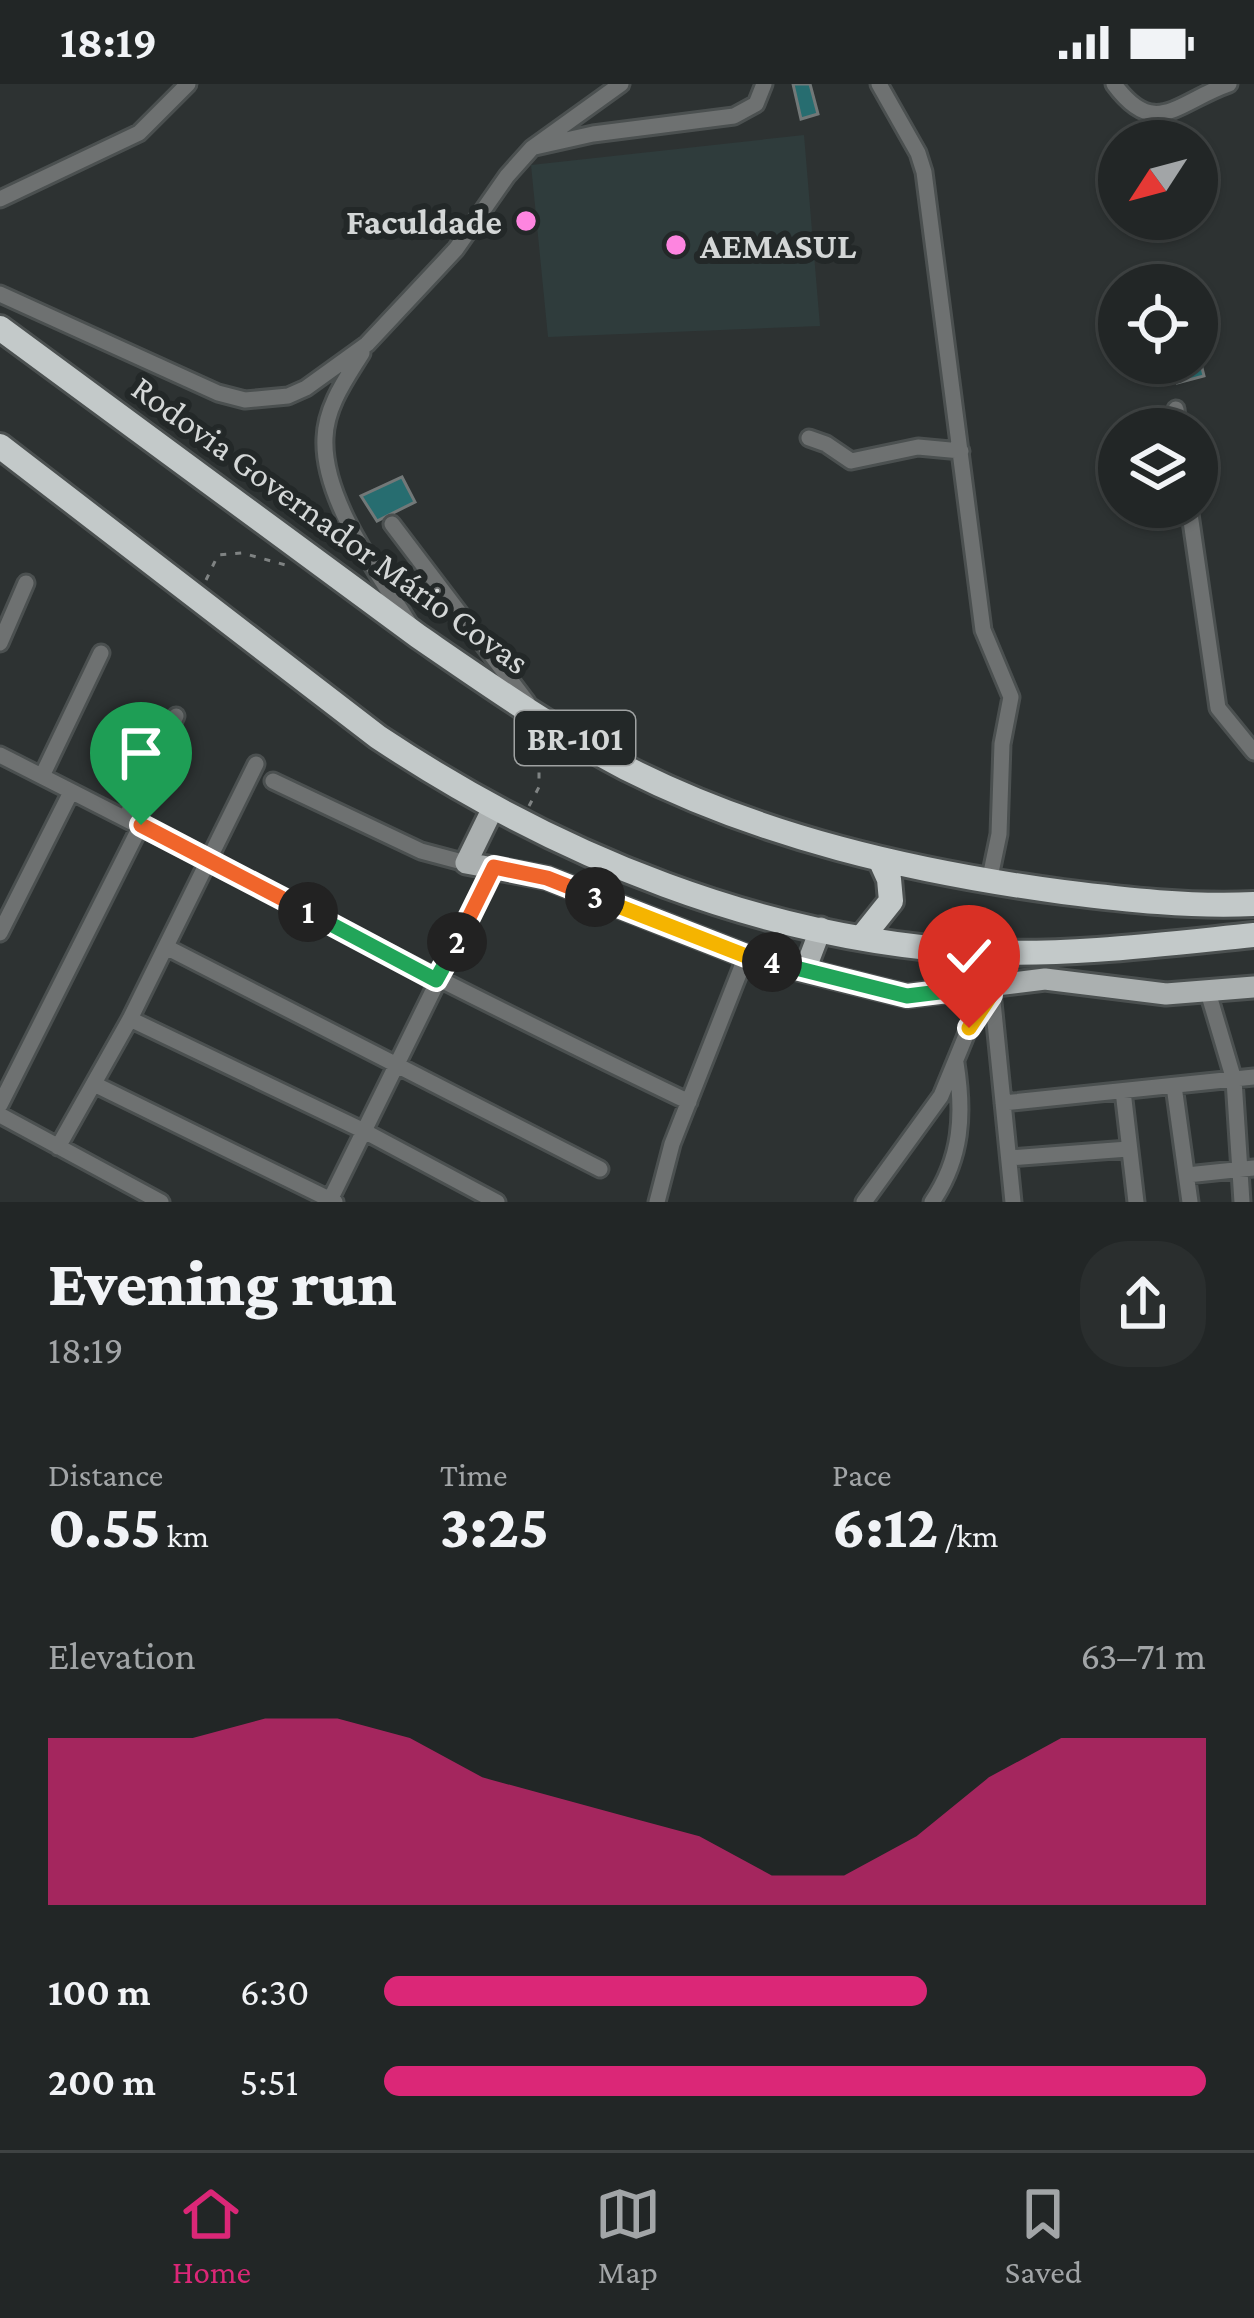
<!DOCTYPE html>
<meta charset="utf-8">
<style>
:root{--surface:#222626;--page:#2a2e2e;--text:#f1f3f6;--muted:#a2a5a7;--line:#3f4343;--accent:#db2777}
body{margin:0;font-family:"Crimson Pro",serif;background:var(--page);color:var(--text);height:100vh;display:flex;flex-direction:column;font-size:45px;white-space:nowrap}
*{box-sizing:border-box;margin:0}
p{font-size:39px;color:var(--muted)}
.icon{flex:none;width:66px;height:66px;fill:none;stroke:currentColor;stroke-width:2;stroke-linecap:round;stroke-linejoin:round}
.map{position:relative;height:1118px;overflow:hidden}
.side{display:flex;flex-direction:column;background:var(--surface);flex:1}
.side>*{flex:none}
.needle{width:78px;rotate:234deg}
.fabs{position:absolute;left:1098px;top:36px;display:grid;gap:24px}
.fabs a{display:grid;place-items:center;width:120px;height:120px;border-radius:50%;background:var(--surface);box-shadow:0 3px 9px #0004,0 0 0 3px var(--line);font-size:60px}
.pin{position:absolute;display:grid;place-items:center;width:102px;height:102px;color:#fff;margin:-123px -51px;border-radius:50% 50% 50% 0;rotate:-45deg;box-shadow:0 0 12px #0007}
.pin .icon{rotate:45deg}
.km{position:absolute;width:60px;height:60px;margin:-30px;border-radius:50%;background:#222;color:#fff;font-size:33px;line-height:60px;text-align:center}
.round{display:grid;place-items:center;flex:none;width:126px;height:126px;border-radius:48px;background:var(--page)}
.headline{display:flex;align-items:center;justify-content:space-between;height:204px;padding:0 48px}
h1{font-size:66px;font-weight:800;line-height:90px}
.metrics{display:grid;grid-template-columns:repeat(3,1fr);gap:18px;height:204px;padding:12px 48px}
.metrics div{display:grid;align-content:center}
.metrics b{font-size:60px;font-weight:800}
.metrics small{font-size:33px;font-weight:400}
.metrics p{font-size:33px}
.chart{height:336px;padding:24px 48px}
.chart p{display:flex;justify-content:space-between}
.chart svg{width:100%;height:216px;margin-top:12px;fill:var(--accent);opacity:.7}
ul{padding:0 48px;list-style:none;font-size:39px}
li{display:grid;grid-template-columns:192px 144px 1fr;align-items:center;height:90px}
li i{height:30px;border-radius:15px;background:var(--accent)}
.status{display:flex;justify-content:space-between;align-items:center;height:84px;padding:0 60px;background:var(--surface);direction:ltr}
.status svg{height:33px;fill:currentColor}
.dock{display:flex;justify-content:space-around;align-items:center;height:168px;border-top:3px solid var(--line);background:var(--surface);font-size:33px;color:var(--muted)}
.dock a{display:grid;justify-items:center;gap:6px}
.dock .selected{color:var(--accent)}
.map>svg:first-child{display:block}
.built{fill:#2f3c3c}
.building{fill:#276d70;stroke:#727878;stroke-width:3}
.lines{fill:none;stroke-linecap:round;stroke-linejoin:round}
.minor-casing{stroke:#4b5050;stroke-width:21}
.major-casing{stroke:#4b5050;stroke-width:27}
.highway-casing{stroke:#4b5050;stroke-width:30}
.path{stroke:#7f8383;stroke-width:3;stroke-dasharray:6 9;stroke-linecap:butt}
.minor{stroke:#6e7171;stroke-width:15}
.major{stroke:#abb0b0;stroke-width:21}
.highway{stroke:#c3c9c9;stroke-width:24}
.split-1-casing{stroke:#fff;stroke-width:24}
.split-2-casing{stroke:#fff;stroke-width:24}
.split-3-casing{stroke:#fff;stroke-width:24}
.split-4-casing{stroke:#fff;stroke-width:24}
.split-5-casing{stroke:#fff;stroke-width:24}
.split-6-casing{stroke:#fff;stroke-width:24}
.split-1{stroke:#f0652b;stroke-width:15}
.split-2{stroke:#22a559;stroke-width:15}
.split-3{stroke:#f0652b;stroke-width:15}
.split-4{stroke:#f5b400;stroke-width:15}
.split-5{stroke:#22a559;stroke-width:15}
.split-6{stroke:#f5b400;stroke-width:15}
.poi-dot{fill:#fe85e0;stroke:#232828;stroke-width:4.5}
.labels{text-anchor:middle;stroke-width:12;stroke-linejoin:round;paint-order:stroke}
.shield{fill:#232828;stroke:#9fa2a2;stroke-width:3}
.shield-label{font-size:33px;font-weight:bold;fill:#d4d7d7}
.poi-label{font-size:36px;font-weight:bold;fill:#d4d7d7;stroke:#232828;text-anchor:end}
.street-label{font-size:36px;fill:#d4d7d7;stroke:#232828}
</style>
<div class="status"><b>18:19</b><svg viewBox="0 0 49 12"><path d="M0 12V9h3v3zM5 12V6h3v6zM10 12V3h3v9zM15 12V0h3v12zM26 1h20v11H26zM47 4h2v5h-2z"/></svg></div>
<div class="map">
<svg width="1254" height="1118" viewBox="0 0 1254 1118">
<rect width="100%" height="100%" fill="#2d3232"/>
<path class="built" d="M 804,51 L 820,242 L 548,253 L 531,81 Z"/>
<path class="building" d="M 793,0 L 810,0 L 818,30 L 801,35 Z
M 1197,264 L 1204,292 L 1177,299 L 1169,287 L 1144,292 L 1143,279 L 1197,279 Z
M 402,393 L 415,418 L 377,437 L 361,412 Z"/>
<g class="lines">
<g class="minor-casing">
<path id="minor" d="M 879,0 L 918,69 L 924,88 L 983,546 L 1011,613 L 1002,660 L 999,750 L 989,798
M 1114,0 C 1155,56 1177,18 1229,0
M 535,63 L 593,50 L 734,32 L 756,20 L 764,0
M 0,115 L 139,49 L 188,0
M 0,210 L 218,309 L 245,316 L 288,312 L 306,304 L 367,260 L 456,165 L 507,92 L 532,64 L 621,0
M 362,269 C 346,295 326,322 325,354 C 322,415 378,489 409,539
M 1176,325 L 1178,345
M 809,354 L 826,360 L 851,377 L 918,363 L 961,367
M 1189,423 L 1218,624 L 1254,668
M 392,440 L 527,618
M 0,559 L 26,499
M 0,671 C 229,787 457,907 689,1018
M 42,692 L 101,569
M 273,697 L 421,767 L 466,779
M 126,733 L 176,632
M 0,849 L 71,708
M 166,863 L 600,1085
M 988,868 L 1013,1118
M 1208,908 L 1234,996 L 1242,1118
M 130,935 L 362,1046 L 497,1118
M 94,1000 L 335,1118
M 1174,1002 L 1190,1118
M 1123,1007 L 1136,1118
M 1003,1019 L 1254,993
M 0,1021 L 141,741
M 0,1031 L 161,1118
M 58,1063 L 130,935 L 256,680
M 1009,1074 L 1128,1065
M 1187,1091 L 1254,1084
M 329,1118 L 494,783
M 657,1118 L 672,1060 L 746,872
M 864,1118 L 941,1012 L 969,944 L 991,911
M 932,1118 C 962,1074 964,1030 956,979"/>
</g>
<g class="major-casing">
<path id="major" d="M 493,724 L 466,779 L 547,794 L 746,872 L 907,912 L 1045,895 L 1166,910 L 1254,903
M 805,886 L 821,844"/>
</g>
<g class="highway-casing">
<path id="highway" d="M 0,244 L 418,552 C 485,598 553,646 626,684 C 762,753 913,788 1063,808 C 1127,816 1190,823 1254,820
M 0,362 L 378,653 C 557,772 764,857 981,868 C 1071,872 1164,860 1254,851
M 863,852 L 891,817 L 889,795 L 880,775"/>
</g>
<path class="path" d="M 206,496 L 218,471 L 242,469 L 293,483
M 529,722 L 539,703 L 539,656"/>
<use href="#minor" class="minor"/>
<use href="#major" class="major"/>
<use href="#highway" class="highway"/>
</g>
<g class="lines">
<g class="split-1-casing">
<path id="split-1" d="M 141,741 L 308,828"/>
</g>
<g class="split-2-casing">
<path id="split-2" d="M 308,828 L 436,896 L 457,858"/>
</g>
<g class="split-3-casing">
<path id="split-3" d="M 457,858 L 494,783 L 547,794 L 595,813"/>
</g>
<g class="split-4-casing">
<path id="split-4" d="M 595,813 L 746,872 L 772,878"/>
</g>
<g class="split-5-casing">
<path id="split-5" d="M 772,878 L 907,912 L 956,906"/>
</g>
<g class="split-6-casing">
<path id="split-6" d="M 956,906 L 990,899 L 991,911 L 969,944"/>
</g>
<use href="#split-1" class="split-1"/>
<use href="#split-2" class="split-2"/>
<use href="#split-3" class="split-3"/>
<use href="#split-4" class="split-4"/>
<use href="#split-5" class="split-5"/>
<use href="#split-6" class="split-6"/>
</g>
<g class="poi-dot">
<circle cx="526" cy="137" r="12"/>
<circle cx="676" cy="161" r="12"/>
</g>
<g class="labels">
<rect class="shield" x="515" y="627" width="120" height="54" rx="9"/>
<g class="shield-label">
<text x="575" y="666">BR-101</text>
</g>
<g class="poi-label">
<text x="502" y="150">Faculdade</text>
<text x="700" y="174" text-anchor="start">AEMASUL</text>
</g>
<g class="street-label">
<text transform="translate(331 440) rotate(36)" y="13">Rodovia Governador Mário Covas</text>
</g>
</g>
</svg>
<div class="fabs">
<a><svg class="needle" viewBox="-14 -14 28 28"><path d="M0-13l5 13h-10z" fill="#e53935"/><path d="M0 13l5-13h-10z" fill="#a2a5a7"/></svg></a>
<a><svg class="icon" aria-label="locate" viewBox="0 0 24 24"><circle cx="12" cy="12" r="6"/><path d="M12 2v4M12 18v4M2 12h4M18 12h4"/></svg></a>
<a><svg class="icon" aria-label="layers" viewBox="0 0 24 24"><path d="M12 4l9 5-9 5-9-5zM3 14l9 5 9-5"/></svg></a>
</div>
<div class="pin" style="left:141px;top:741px;background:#1e9e55"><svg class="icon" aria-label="arrive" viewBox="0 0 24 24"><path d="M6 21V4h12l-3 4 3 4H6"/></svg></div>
<div class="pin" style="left:969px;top:944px;background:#d93025"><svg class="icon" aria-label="check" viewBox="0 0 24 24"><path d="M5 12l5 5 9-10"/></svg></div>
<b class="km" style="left:308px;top:828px">1</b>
<b class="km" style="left:457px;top:858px">2</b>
<b class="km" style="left:595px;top:813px">3</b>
<b class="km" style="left:772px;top:878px">4</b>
</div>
<section class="side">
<div class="headline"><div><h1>Evening run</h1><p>18:19</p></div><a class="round"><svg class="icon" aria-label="share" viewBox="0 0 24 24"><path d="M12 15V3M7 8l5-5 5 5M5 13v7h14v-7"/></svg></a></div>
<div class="metrics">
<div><p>Distance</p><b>0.55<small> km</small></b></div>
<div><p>Time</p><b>3:25</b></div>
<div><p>Pace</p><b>6:12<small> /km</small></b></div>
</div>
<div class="chart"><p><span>Elevation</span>63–71 m</p>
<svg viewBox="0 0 160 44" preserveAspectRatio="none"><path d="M0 44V10L10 10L20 10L30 6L40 6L50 10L60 18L70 22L80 26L90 30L100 38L110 38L120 30L130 18L140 10L150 10L160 10V44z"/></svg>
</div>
<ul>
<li><b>100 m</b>6:30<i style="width:66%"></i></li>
<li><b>200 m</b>5:51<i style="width:100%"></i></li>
</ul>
</section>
<nav class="dock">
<a class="selected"><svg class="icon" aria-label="home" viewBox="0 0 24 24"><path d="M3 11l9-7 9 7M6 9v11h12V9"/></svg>Home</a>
<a><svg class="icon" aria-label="map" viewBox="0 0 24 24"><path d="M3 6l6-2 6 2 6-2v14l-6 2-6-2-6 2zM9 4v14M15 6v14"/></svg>Map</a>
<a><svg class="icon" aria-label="saved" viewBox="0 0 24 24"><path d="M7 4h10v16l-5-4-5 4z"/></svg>Saved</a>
</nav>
